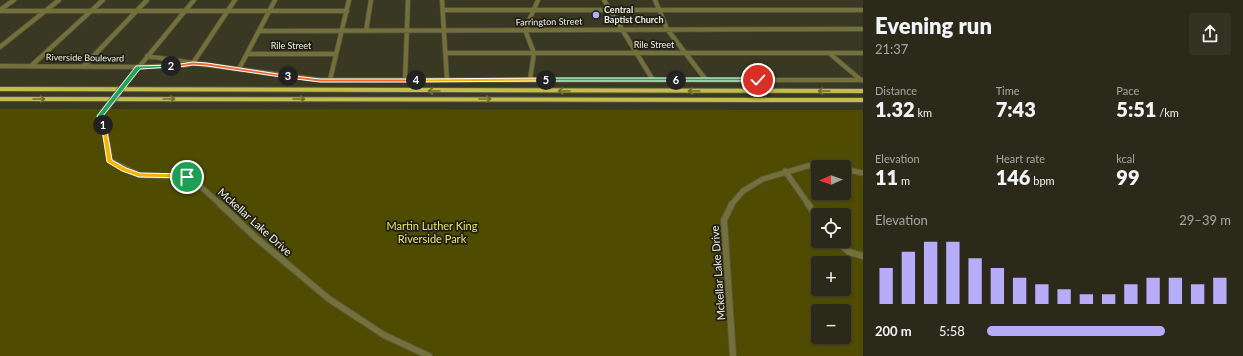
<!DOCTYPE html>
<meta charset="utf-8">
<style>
:root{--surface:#2b2a1a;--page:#333223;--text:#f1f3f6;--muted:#a6a7a2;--line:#474639;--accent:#b6acf8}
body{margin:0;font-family:Lato,sans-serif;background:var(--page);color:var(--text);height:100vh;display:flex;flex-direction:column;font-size:15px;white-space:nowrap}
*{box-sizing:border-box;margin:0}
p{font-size:13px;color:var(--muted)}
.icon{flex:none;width:22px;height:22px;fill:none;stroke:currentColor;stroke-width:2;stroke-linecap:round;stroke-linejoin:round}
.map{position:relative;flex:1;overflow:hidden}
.panel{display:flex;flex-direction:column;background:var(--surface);width:380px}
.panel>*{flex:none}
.needle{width:26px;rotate:268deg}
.tools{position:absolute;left:811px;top:160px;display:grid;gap:8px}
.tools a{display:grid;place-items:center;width:40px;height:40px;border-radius:4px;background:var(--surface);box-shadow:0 1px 3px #0004,0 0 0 1px var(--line);font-size:20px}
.pin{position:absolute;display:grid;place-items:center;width:34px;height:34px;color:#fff;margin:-17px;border:2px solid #fff;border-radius:50%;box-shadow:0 1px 4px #0007}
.km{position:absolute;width:20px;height:20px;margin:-10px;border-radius:50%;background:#222;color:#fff;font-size:11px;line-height:20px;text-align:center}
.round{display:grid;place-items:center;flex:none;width:42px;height:42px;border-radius:4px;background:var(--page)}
.overview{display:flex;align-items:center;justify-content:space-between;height:68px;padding:0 12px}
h1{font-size:22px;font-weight:800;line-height:30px}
.figures{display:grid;grid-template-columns:repeat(3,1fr);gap:6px;height:68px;padding:4px 12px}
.figures div{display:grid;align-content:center}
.figures b{font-size:20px;font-weight:800}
.figures small{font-size:11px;font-weight:400}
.figures p{font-size:11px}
.chart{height:112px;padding:8px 12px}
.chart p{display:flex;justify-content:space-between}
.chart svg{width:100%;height:72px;margin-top:4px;stroke:var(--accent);stroke-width:6}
ul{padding:0 12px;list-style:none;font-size:13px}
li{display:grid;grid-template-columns:64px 48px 1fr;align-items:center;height:30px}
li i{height:10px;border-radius:5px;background:var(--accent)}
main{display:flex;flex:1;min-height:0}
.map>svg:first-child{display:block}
.green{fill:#4f4b00;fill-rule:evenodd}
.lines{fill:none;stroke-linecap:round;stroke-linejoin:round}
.minor-far2-casing{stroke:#565541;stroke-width:5.5}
.minor-far1-casing{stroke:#565541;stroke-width:7}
.minor-casing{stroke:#565541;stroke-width:8}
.highway-casing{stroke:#565541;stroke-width:2}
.minor-far2{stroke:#73703a;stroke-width:4}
.minor-far1{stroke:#73703a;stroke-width:5}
.minor{stroke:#73703a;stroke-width:6}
.highway{fill:#c3bd4b;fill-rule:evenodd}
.minor-bridge-far1-casing{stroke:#565541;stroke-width:5.5;stroke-linecap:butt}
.minor-bridge-casing{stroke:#565541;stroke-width:7;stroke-linecap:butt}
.minor-bridge-far1{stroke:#73703a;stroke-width:4}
.minor-bridge{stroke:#73703a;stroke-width:5}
.oneway{stroke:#716e30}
.split-1{fill:#f5b400;stroke:#fff}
.split-2{fill:#22a559;stroke:#fff}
.split-3{fill:#f0652b;stroke:#fff}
.split-4{fill:#f0652b;stroke:#fff}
.split-5{fill:#f5b400;stroke:#fff}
.split-6{fill:#22a559;stroke:#fff}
.split-7{fill:#22a559;stroke:#fff}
.poi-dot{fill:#b6acf8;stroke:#1f1f15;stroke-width:1.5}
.labels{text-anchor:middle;stroke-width:3.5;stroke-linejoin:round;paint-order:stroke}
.far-poi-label{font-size:9px;font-weight:bold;fill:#f0f0e2;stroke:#1f1f15;text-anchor:start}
.far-street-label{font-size:9px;fill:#f0f0e2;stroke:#1f1f15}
.street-label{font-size:11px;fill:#f0f0e2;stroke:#1f1f15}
.park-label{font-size:11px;fill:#e9e370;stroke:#1f1f15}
</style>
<main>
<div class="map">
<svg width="863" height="356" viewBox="0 0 863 356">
<rect width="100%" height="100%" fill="#393822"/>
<path class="green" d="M 0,109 L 863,110 L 863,356 L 0,356 ZM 818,167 L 844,167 L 844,193 L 818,193 ZM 818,215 L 844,215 L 844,241 L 818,241 ZM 818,263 L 844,263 L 844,289 L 818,289 ZM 818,311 L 844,311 L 844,337 L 818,337 Z"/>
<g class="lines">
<g class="minor-far2-casing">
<path id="minor-far2" d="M 442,0 L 447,80
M 604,0 L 653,80
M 655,0 L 667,29 L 706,80
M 0,10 L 14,0
M 443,10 L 863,10
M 0,11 L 347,11
M 259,31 L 863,29
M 366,31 L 371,0
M 0,47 L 59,0
M 446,53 L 863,53
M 829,53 L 861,80
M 247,54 L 336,54
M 147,56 L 193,63 L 235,0
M 0,66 L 138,67 L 186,65 L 193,63 L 320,80 L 863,80
M 31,66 L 103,0
M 84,66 L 147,0
M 239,69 L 275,0
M 330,80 L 349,0
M 405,80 L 408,0
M 530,80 L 534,53 L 525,30 L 538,0
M 125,84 L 194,0"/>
</g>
<g class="minor-far1-casing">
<path id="minor-far1" d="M 108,106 L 100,116 L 108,145 L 110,161 L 139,175 L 187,177 L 198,184 L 221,205
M 844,169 L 863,173
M 785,171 L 809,205
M 731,205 L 743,191 L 763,179 L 811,165 L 829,167"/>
</g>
<g class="minor-casing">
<path id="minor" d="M 220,204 L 255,237 L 329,299 L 384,335 L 429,356
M 732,204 L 724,220 L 733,356
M 808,204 L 818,218
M 837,241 L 849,252 L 863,256"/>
</g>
<g class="highway-casing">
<path id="highway" d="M 0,87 L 863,89 L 863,93 L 0,91 Z
M 0,97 L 863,98 L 863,102 L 0,101 Z"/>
</g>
<use href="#minor-far2" class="minor-far2"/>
<use href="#minor-far1" class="minor-far1"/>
<use href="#minor" class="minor"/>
<use href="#highway" class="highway"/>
<g class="minor-bridge-far1-casing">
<path id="minor-bridge-far1" d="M 121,89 L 125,84"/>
</g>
<g class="minor-bridge-casing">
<path id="minor-bridge" d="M 108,106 L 122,88"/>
</g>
<use href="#minor-bridge-far1" class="minor-bridge-far1"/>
<use href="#minor-bridge" class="minor-bridge"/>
</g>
<defs><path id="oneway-shaft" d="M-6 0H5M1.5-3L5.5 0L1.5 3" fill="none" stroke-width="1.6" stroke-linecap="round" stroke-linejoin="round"/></defs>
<g class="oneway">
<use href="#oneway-shaft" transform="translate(434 91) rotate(-180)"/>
<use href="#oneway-shaft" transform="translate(564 91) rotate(180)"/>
<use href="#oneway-shaft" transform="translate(694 91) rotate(180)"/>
<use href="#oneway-shaft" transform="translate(824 91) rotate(-180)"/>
<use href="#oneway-shaft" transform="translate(39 99)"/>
<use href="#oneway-shaft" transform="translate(169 99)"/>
<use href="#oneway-shaft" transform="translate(299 99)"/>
<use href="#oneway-shaft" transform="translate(485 99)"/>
</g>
<path class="split-1" d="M 101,123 L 106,125 L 112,160 L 126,168 L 140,173 L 187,174 L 190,177 L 189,178 L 139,177 L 122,171 L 107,162 Z"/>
<path class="split-2" d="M 171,65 L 172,67 L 140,69 L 103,116 L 106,125 L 101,126 L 97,116 L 136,66 Z"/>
<path class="split-3" d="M 193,62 L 207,63 L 291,76 L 288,78 L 207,66 L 193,65 L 171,68 L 168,66 Z"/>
<path class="split-4" d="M 286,75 L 320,79 L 416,79 L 419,80 L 416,82 L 320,82 L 288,78 L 286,78 Z"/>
<path class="split-5" d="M 546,78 L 548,79 L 548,81 L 416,82 L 414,80 L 416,79 Z"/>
<path class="split-6" d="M 546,78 L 676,78 L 679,80 L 676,81 L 545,81 L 545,79 Z"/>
<path class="split-7" d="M 676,78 L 758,78 L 760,80 L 758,81 L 675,81 L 675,79 Z"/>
<circle class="poi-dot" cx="596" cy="15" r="4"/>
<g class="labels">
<g class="far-poi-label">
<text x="604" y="13">Central<tspan x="604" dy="10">Baptist Church</tspan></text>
</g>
<g class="far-street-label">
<text transform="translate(549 22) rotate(-1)" y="3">Farrington Street</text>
<text x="654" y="48">Rile Street</text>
<text x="291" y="49">Rile Street</text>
<text transform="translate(85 58) rotate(1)" y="3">Riverside Boulevard</text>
</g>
<g class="street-label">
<text transform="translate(255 222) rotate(42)" y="4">Mckellar Lake Drive</text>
<text transform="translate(718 273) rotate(-94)" y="4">Mckellar Lake Drive</text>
</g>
<g class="park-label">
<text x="432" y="230">Martin Luther King<tspan x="432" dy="13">Riverside Park</tspan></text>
</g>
</g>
</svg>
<div class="tools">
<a><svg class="needle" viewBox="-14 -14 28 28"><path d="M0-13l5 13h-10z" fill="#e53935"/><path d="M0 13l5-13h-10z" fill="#a6a7a2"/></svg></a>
<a><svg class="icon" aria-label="locate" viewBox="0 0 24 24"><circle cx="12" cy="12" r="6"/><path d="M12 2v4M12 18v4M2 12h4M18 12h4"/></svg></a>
<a>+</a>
<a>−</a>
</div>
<div class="pin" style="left:187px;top:177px;background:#1e9e55"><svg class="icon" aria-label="arrive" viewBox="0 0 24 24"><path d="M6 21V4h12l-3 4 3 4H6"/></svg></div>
<div class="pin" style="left:758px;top:80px;background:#d93025"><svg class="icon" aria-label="check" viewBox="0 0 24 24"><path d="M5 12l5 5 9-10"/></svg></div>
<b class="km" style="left:103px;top:125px">1</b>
<b class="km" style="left:171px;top:66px">2</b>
<b class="km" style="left:288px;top:76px">3</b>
<b class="km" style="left:416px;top:80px">4</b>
<b class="km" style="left:546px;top:80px">5</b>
<b class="km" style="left:676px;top:80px">6</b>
</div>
<section class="panel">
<div class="overview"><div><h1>Evening run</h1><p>21:37</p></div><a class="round"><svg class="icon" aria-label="share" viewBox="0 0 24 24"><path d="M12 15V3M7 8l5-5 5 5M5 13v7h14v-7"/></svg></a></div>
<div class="figures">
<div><p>Distance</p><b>1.32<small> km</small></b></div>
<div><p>Time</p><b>7:43</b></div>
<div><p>Pace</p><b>5:51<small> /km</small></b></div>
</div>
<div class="figures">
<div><p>Elevation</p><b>11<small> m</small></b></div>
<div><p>Heart rate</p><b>146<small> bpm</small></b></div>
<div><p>kcal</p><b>99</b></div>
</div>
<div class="chart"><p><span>Elevation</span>29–39 m</p>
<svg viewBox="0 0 160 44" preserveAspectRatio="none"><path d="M5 44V22M15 44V12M25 44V6M35 44V6M45 44V16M55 44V22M65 44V28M75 44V32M85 44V35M95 44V38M105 44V38M115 44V32M125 44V28M135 44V28M145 44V32M155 44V28"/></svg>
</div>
<ul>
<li><b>200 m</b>5:58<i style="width:73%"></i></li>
</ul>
</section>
</main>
